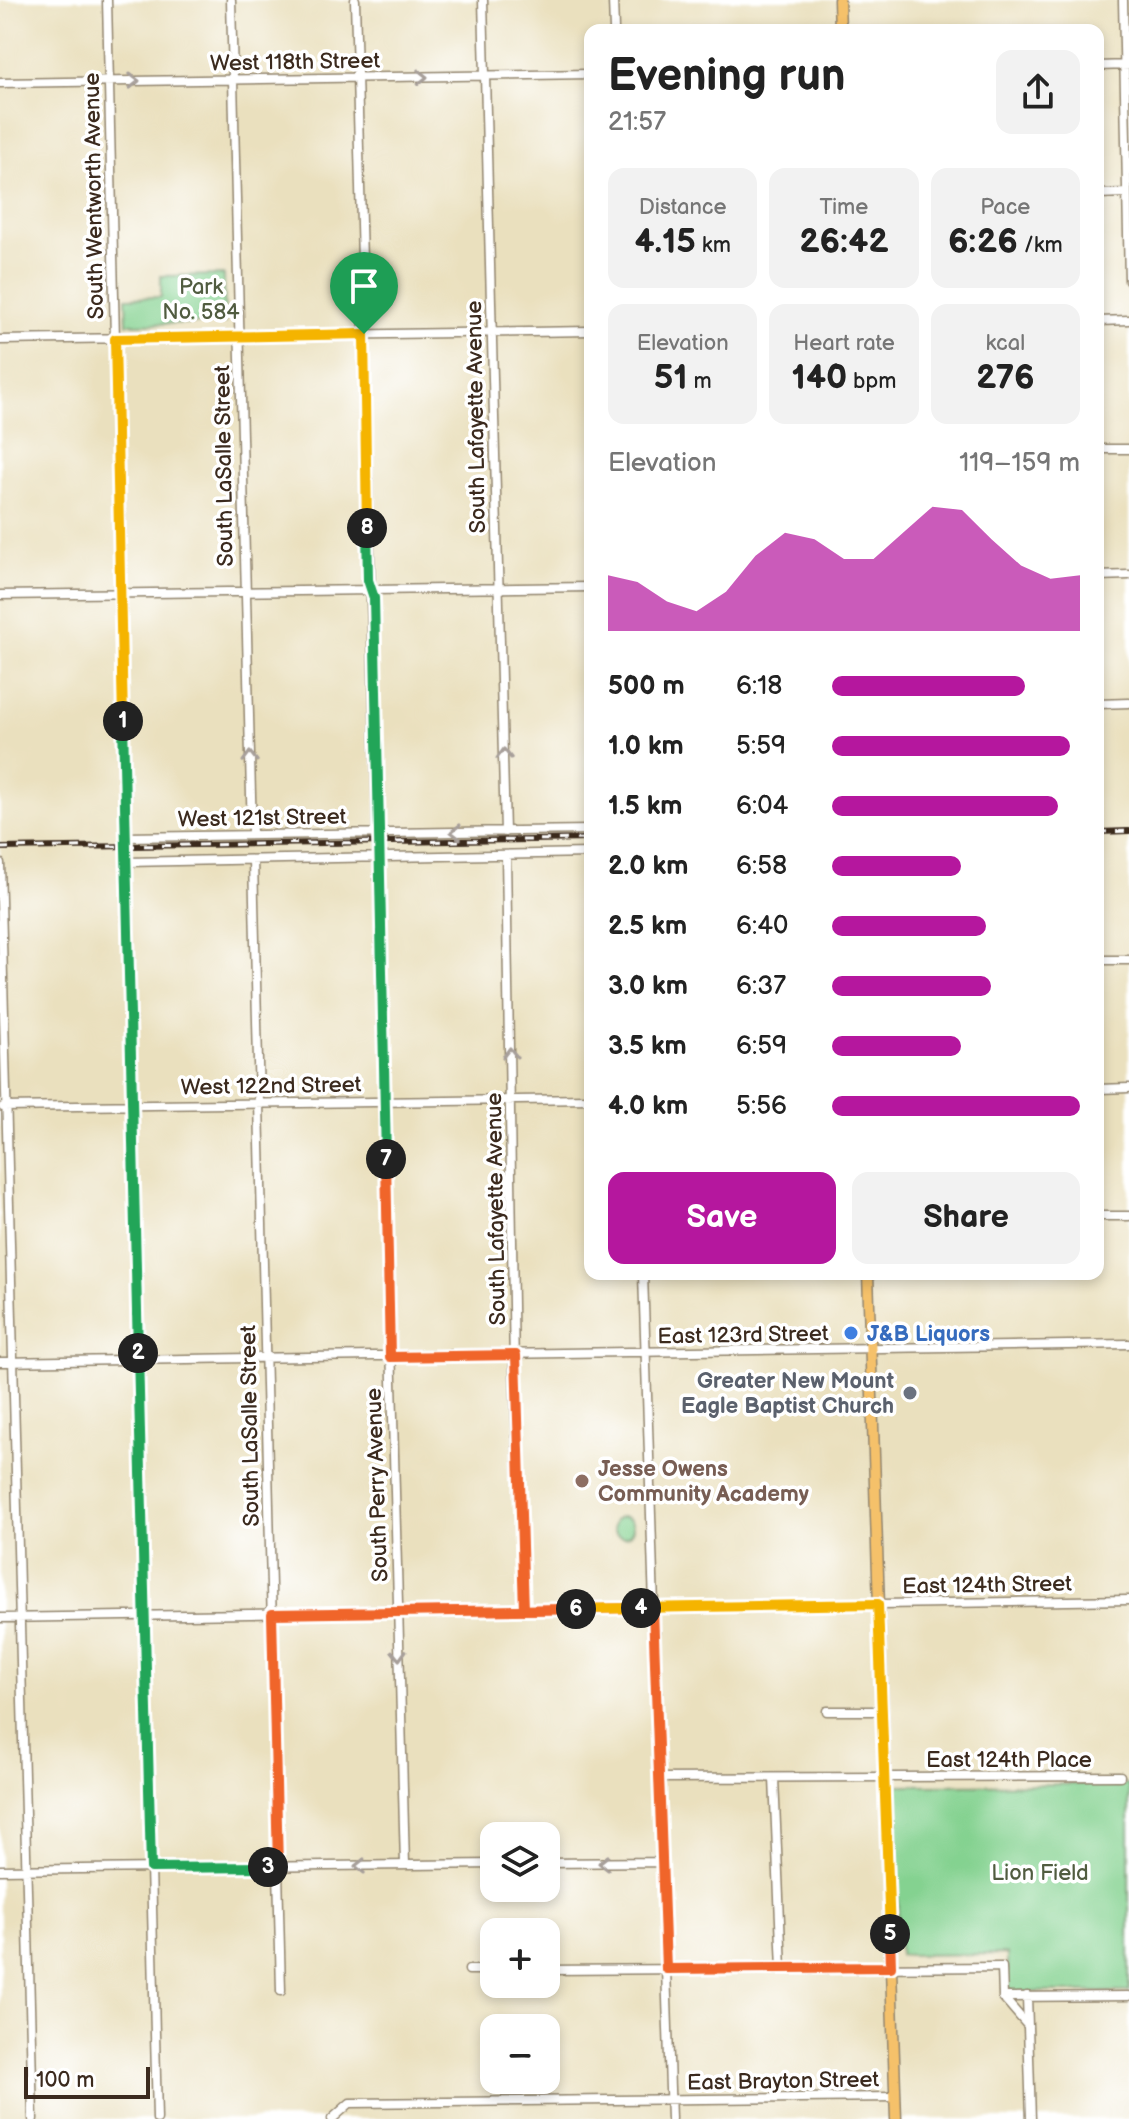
<!DOCTYPE html>
<meta charset="utf-8">
<style>
:root{--surface:#fff;--page:#f2f2f2;--text:#222;--muted:#767676;--accent:#b5179e}
body{margin:0;font-family:"Balsamiq Sans",sans-serif;background:var(--page);color:var(--text);height:100vh;display:flex;flex-direction:column;font-size:30px;white-space:nowrap}
*{box-sizing:border-box;margin:0}
p{font-size:26px;color:var(--muted)}
.icon{flex:none;width:44px;height:44px;fill:none;stroke:currentColor;stroke-width:2;stroke-linecap:round;stroke-linejoin:round}
.map{position:relative;flex:1;overflow:hidden}
.panel{position:absolute;left:584px;top:24px;width:520px;height:1256px;display:flex;flex-direction:column;background:var(--surface);border-radius:16px;box-shadow:0 4px 12px #0003}
.panel>*{flex:none}
.fabs{position:absolute;left:480px;top:1822px;display:grid;gap:16px}
.fabs a{display:grid;place-items:center;width:80px;height:80px;border-radius:16px;background:var(--surface);box-shadow:0 4px 12px #0003;font-size:40px}
.scale{position:absolute;left:24px;bottom:20px;width:126px;box-sizing:border-box;padding-left:8px;border:4px solid #3b2a1e;border-top:0;font-size:22px;line-height:28px;white-space:nowrap;color:#3b2a1e;-webkit-text-stroke:6px #fff;paint-order:stroke}
.pin{position:absolute;display:grid;place-items:center;width:68px;height:68px;color:#fff;margin:-82px -34px;border-radius:50% 50% 50% 0;rotate:-45deg;box-shadow:0 0 8px #0007}
.pin .icon{rotate:45deg}
.km{position:absolute;width:40px;height:40px;margin:-20px;border-radius:50%;background:#222;color:#fff;font-size:22px;line-height:40px;text-align:center}
.round{display:grid;place-items:center;flex:none;width:84px;height:84px;border-radius:16px;background:var(--page)}
.summary{display:flex;align-items:center;justify-content:space-between;height:136px;padding:0 24px}
h1{font-size:44px;font-weight:700;line-height:60px}
.metrics{display:grid;grid-template-columns:repeat(3,1fr);gap:12px;height:136px;padding:8px 24px}
.metrics div{display:grid;align-content:center;border-radius:16px;background:var(--page);text-align:center}
.metrics b{font-size:34px;font-weight:700}
.metrics small{font-size:22px;font-weight:400}
.metrics p{font-size:22px}
.chart{height:224px;padding:16px 24px}
.chart p{display:flex;justify-content:space-between}
.chart svg{width:100%;height:144px;margin-top:8px;fill:var(--accent);opacity:.7}
.primary-button{display:flex;gap:16px;margin-top:auto;padding:16px 24px}
.primary-button a{flex:1;height:92px;border-radius:16px;background:var(--accent);color:#fff;font-size:32px;font-weight:700;line-height:92px;text-align:center}
.primary-button a+a{background:var(--page);color:var(--text)}
ul{padding:0 24px;list-style:none;font-size:26px}
li{display:grid;grid-template-columns:128px 96px 1fr;align-items:center;height:60px}
li i{height:20px;border-radius:10px;background:var(--accent)}
.map>svg:first-child{display:block}
.green{fill:#84d290;stroke:#607e57;stroke-width:2}
.lines{fill:none;stroke-linecap:round;stroke-linejoin:round}
.minor-casing{stroke:#92856e;stroke-width:11}
.major-casing{stroke:#92856e;stroke-width:13}
.minor{stroke:#fff;stroke-width:8}
.major{stroke:#f5c16b;stroke-width:10}
.rail-casing{stroke:#3b2a1e;stroke-width:6}
.rail{stroke:#fff;stroke-width:3;stroke-dasharray:9;stroke-linecap:butt}
.oneway{stroke:#a79f9a}
.split-1-casing{stroke:#fff;stroke-width:16}
.split-2-casing{stroke:#fff;stroke-width:16}
.split-3-casing{stroke:#fff;stroke-width:16}
.split-4-casing{stroke:#fff;stroke-width:16}
.split-5-casing{stroke:#fff;stroke-width:16}
.split-6-casing{stroke:#fff;stroke-width:16}
.split-7-casing{stroke:#fff;stroke-width:16}
.split-8-casing{stroke:#fff;stroke-width:16}
.split-9-casing{stroke:#fff;stroke-width:16}
.split-1{stroke:#f5b400;stroke-width:10}
.split-2{stroke:#22a559;stroke-width:10}
.split-3{stroke:#22a559;stroke-width:10}
.split-4{stroke:#f0652b;stroke-width:10}
.split-5{stroke:#f0652b;stroke-width:10}
.split-6{stroke:#f5b400;stroke-width:10}
.split-7{stroke:#f0652b;stroke-width:10}
.split-8{stroke:#22a559;stroke-width:10}
.split-9{stroke:#f5b400;stroke-width:10}
.shop-dot{fill:#3f7fe0;stroke:#fff;stroke-width:3}
.worship-dot{fill:#6b7280;stroke:#fff;stroke-width:3}
.education-dot{fill:#8d6e63;stroke:#fff;stroke-width:3}
.labels{text-anchor:middle;stroke-width:7;stroke-linejoin:round;paint-order:stroke}
.street-label{font-size:22px;fill:#3b2a1e;stroke:#fff}
.park-label{font-size:22px;fill:#515c40;stroke:#fff}
.shop-label{font-size:22px;font-weight:bold;fill:#366cbe;stroke:#fff;text-anchor:start}
.worship-label{font-size:22px;font-weight:bold;fill:#5b616d;stroke:#fff;text-anchor:end}
.education-label{font-size:22px;font-weight:bold;fill:#785e54;stroke:#fff;text-anchor:start}
</style>
<div class="map">
<svg width="1129" height="2119" viewBox="0 0 1129 2119">
<rect width="100%" height="100%" fill="#fff"/>
<filter id="ink" filterUnits="userSpaceOnUse"><feTurbulence type="fractalNoise" baseFrequency=".0125" numOctaves="2"/><feDisplacementMap in="SourceGraphic" scale="16" xChannelSelector="R" yChannelSelector="G"/><feConvolveMatrix kernelMatrix="1 2 1 2 8 2 1 2 1" color-interpolation-filters="sRGB"/></filter>
<filter id="wash" filterUnits="userSpaceOnUse"><feTurbulence type="fractalNoise" baseFrequency=".006" numOctaves="4" result="noise"/><feDisplacementMap in="SourceGraphic" scale="32" xChannelSelector="R" yChannelSelector="G"/><feGaussianBlur stdDeviation="1.8" result="paint"/><feColorMatrix in="noise" values="0 0 0 0 0 0 0 0 0 0 0 0 0 0 0 0 0 1.4 0 .05"/><feComposite in="paint" operator="in"/></filter>
<g filter="url(#wash)">
<rect width="100%" height="100%" fill="#eae0be"/>
<path class="green" d="M 224,275 L 225,323 L 127,324 L 126,298 L 161,297 L 161,276 Z
M613 1527a10 10 0 1 1 20 0a10 10 0 1 1-20 0Z
M 1129,1784 L 1129,1992 L 1015,1992 L 1007,1987 L 1007,1954 L 899,1955 L 895,1785 Z"/>
</g>
<g filter="url(#ink)">
<g class="lines">
<g class="minor-casing">
<path id="minor" d="M 107,0 L 157,2119
M 231,0 L 252,835
M 355,0 L 405,1865
M 483,0 L 505,832
M 613,0 L 614,30
M 1123,0 L 1129,281
M 1098,66 L 1129,65
M 0,83 L 590,74
M 1098,194 L 1127,193
M 1098,321 L 1129,320
M 0,340 L 590,331
M 1098,449 L 1129,449
M 1098,576 L 1129,575
M 0,595 L 590,587
M 1098,704 L 1129,703
M 126,837 L 590,830
M 506,855 L 514,1370 L 524,1610
M 253,860 L 281,1991
M 127,862 L 590,853
M 0,863 L 33,2119
M 1098,960 L 1129,960
M 1098,1089 L 1129,1088
M 3,1107 L 590,1099
M 1098,1216 L 1129,1216
M 643,1274 L 671,2119
M 0,1362 L 1129,1344
M 0,1618 L 1129,1600
M 827,1711 L 883,1711
M 659,1778 L 1120,1776
M 774,1778 L 782,1969
M 546,1863 L 662,1862
M 0,1870 L 494,1864
M 469,1970 L 494,1970
M 546,1970 L 1002,1967 L 1003,1997
M 1027,1996 L 1031,2119
M 1003,1997 L 1129,1996
M 1003,1997 L 1028,2026
M 332,2119 L 350,2103 L 895,2097"/>
</g>
<g class="major-casing">
<path id="major" d="M 839,0 L 840,30
M 868,1274 L 896,2119"/>
</g>
<use href="#minor" class="minor"/>
<use href="#major" class="major"/>
<g class="rail-casing">
<path id="rail" d="M 1098,832 L 1129,831
M 0,848 L 590,839"/>
</g>
<use href="#rail" class="rail"/>
</g>
<defs><path id="oneway-chevron" d="M-2-3.5L2.5 0L-2 3.5" fill="none" stroke-width="1.6" stroke-linecap="round" stroke-linejoin="round" transform="scale(2)"/></defs>
<g class="oneway">
<use href="#oneway-chevron" transform="translate(422 77) rotate(-1)"/>
<use href="#oneway-chevron" transform="translate(134 81) rotate(-1)"/>
<use href="#oneway-chevron" transform="translate(504 754) rotate(-91)"/>
<use href="#oneway-chevron" transform="translate(250 757) rotate(-91)"/>
<use href="#oneway-chevron" transform="translate(456 832) rotate(179)"/>
<use href="#oneway-chevron" transform="translate(510 1053) rotate(-91)"/>
<use href="#oneway-chevron" transform="translate(399 1655) rotate(88)"/>
<use href="#oneway-chevron" transform="translate(604 1863) rotate(179)"/>
<use href="#oneway-chevron" transform="translate(360 1866) rotate(179)"/>
</g>
</g>
<g class="lines" filter="url(#ink)">
<g class="split-1-casing">
<path id="split-1" d="M 123,721 L 115,339 L 364,334"/>
</g>
<g class="split-2-casing">
<path id="split-2" d="M 123,721 L 138,1353"/>
</g>
<g class="split-3-casing">
<path id="split-3" d="M 138,1353 L 151,1868 L 268,1867"/>
</g>
<g class="split-4-casing">
<path id="split-4" d="M 268,1867 L 278,1867 L 272,1614 L 641,1608"/>
</g>
<g class="split-5-casing">
<path id="split-5" d="M 641,1608 L 653,1608 L 666,1969 L 891,1967 L 890,1934"/>
</g>
<g class="split-6-casing">
<path id="split-6" d="M 576,1609 L 878,1604 L 890,1934"/>
</g>
<g class="split-7-casing">
<path id="split-7" d="M 386,1159 L 390,1357 L 516,1355 L 524,1610 L 576,1609"/>
</g>
<g class="split-8-casing">
<path id="split-8" d="M 367,528 L 368,580 L 374,598 L 386,1159"/>
</g>
<g class="split-9-casing">
<path id="split-9" d="M 364,334 L 367,528"/>
</g>
<use href="#split-1" class="split-1"/>
<use href="#split-2" class="split-2"/>
<use href="#split-3" class="split-3"/>
<use href="#split-4" class="split-4"/>
<use href="#split-5" class="split-5"/>
<use href="#split-6" class="split-6"/>
<use href="#split-7" class="split-7"/>
<use href="#split-8" class="split-8"/>
<use href="#split-9" class="split-9"/>
</g>
<circle class="shop-dot" cx="851" cy="1333" r="8"/>
<circle class="worship-dot" cx="910" cy="1393" r="8"/>
<circle class="education-dot" cx="582" cy="1481" r="8"/>
<g class="labels">
<g class="street-label">
<text transform="translate(295 61) rotate(-1)" y="8">West 118th Street</text>
<text transform="translate(93 196) rotate(-91)" y="8">South Wentworth Avenue</text>
<text transform="translate(475 417) rotate(-91)" y="8">South Lafayette Avenue</text>
<text transform="translate(223 466) rotate(-91)" y="8">South LaSalle Street</text>
<text transform="translate(262 817) rotate(-1)" y="8">West 121st Street</text>
<text transform="translate(271 1085) rotate(-1)" y="8">West 122nd Street</text>
<text transform="translate(495 1209) rotate(-91)" y="8">South Lafayette Avenue</text>
<text transform="translate(743 1334) rotate(-1)" y="8">East 123rd Street</text>
<text transform="translate(249 1426) rotate(-91)" y="8">South LaSalle Street</text>
<text transform="translate(376 1485) rotate(-92)" y="8">South Perry Avenue</text>
<text transform="translate(987 1584) rotate(-1)" y="8">East 124th Street</text>
<text x="1009" y="1767">East 124th Place</text>
<text transform="translate(783 2080) rotate(-1)" y="8">East Brayton Street</text>
</g>
<g class="park-label">
<text x="201" y="294">Park<tspan x="201" dy="25">No. 584</tspan></text>
<text x="1040" y="1880">Lion Field</text>
</g>
<g class="shop-label">
<text x="867" y="1341">J&amp;B Liquors</text>
</g>
<g class="worship-label">
<text x="894" y="1388">Greater New Mount<tspan x="894" dy="25">Eagle Baptist Church</tspan></text>
</g>
<g class="education-label">
<text x="598" y="1476">Jesse Owens<tspan x="598" dy="25">Community Academy</tspan></text>
</g>
</g>
</svg>
<div class="fabs">
<a><svg class="icon" aria-label="layers" viewBox="0 0 24 24"><path d="M12 4l9 5-9 5-9-5zM3 14l9 5 9-5"/></svg></a>
<a>+</a>
<a>−</a>
</div>
<div class="scale">100 m</div>
<div class="pin" style="left:364px;top:334px;background:#1e9e55"><svg class="icon" aria-label="arrive" viewBox="0 0 24 24"><path d="M6 21V4h12l-3 4 3 4H6"/></svg></div>
<b class="km" style="left:123px;top:721px">1</b>
<b class="km" style="left:138px;top:1353px">2</b>
<b class="km" style="left:268px;top:1867px">3</b>
<b class="km" style="left:641px;top:1608px">4</b>
<b class="km" style="left:890px;top:1934px">5</b>
<b class="km" style="left:576px;top:1609px">6</b>
<b class="km" style="left:386px;top:1159px">7</b>
<b class="km" style="left:367px;top:528px">8</b>
<section class="panel">
<div class="summary"><div><h1>Evening run</h1><p>21:57</p></div><a class="round"><svg class="icon" aria-label="share" viewBox="0 0 24 24"><path d="M12 15V3M7 8l5-5 5 5M5 13v7h14v-7"/></svg></a></div>
<div class="metrics">
<div><p>Distance</p><b>4.15<small> km</small></b></div>
<div><p>Time</p><b>26:42</b></div>
<div><p>Pace</p><b>6:26<small> /km</small></b></div>
</div>
<div class="metrics">
<div><p>Elevation</p><b>51<small> m</small></b></div>
<div><p>Heart rate</p><b>140<small> bpm</small></b></div>
<div><p>kcal</p><b>276</b></div>
</div>
<div class="chart"><p><span>Elevation</span>119–159 m</p>
<svg viewBox="0 0 160 44" preserveAspectRatio="none"><path d="M0 44V27L10 29L20 35L30 38L40 32L50 21L60 14L70 16L80 22L90 22L100 14L110 6L120 7L130 16L140 24L150 28L160 27V44z"/></svg>
</div>
<ul>
<li><b>500 m</b>6:18<i style="width:78%"></i></li>
<li><b>1.0 km</b>5:59<i style="width:96%"></i></li>
<li><b>1.5 km</b>6:04<i style="width:91%"></i></li>
<li><b>2.0 km</b>6:58<i style="width:52%"></i></li>
<li><b>2.5 km</b>6:40<i style="width:62%"></i></li>
<li><b>3.0 km</b>6:37<i style="width:64%"></i></li>
<li><b>3.5 km</b>6:59<i style="width:52%"></i></li>
<li><b>4.0 km</b>5:56<i style="width:100%"></i></li>
</ul>
<div class="primary-button"><a>Save</a><a>Share</a></div>
</section>
</div>
